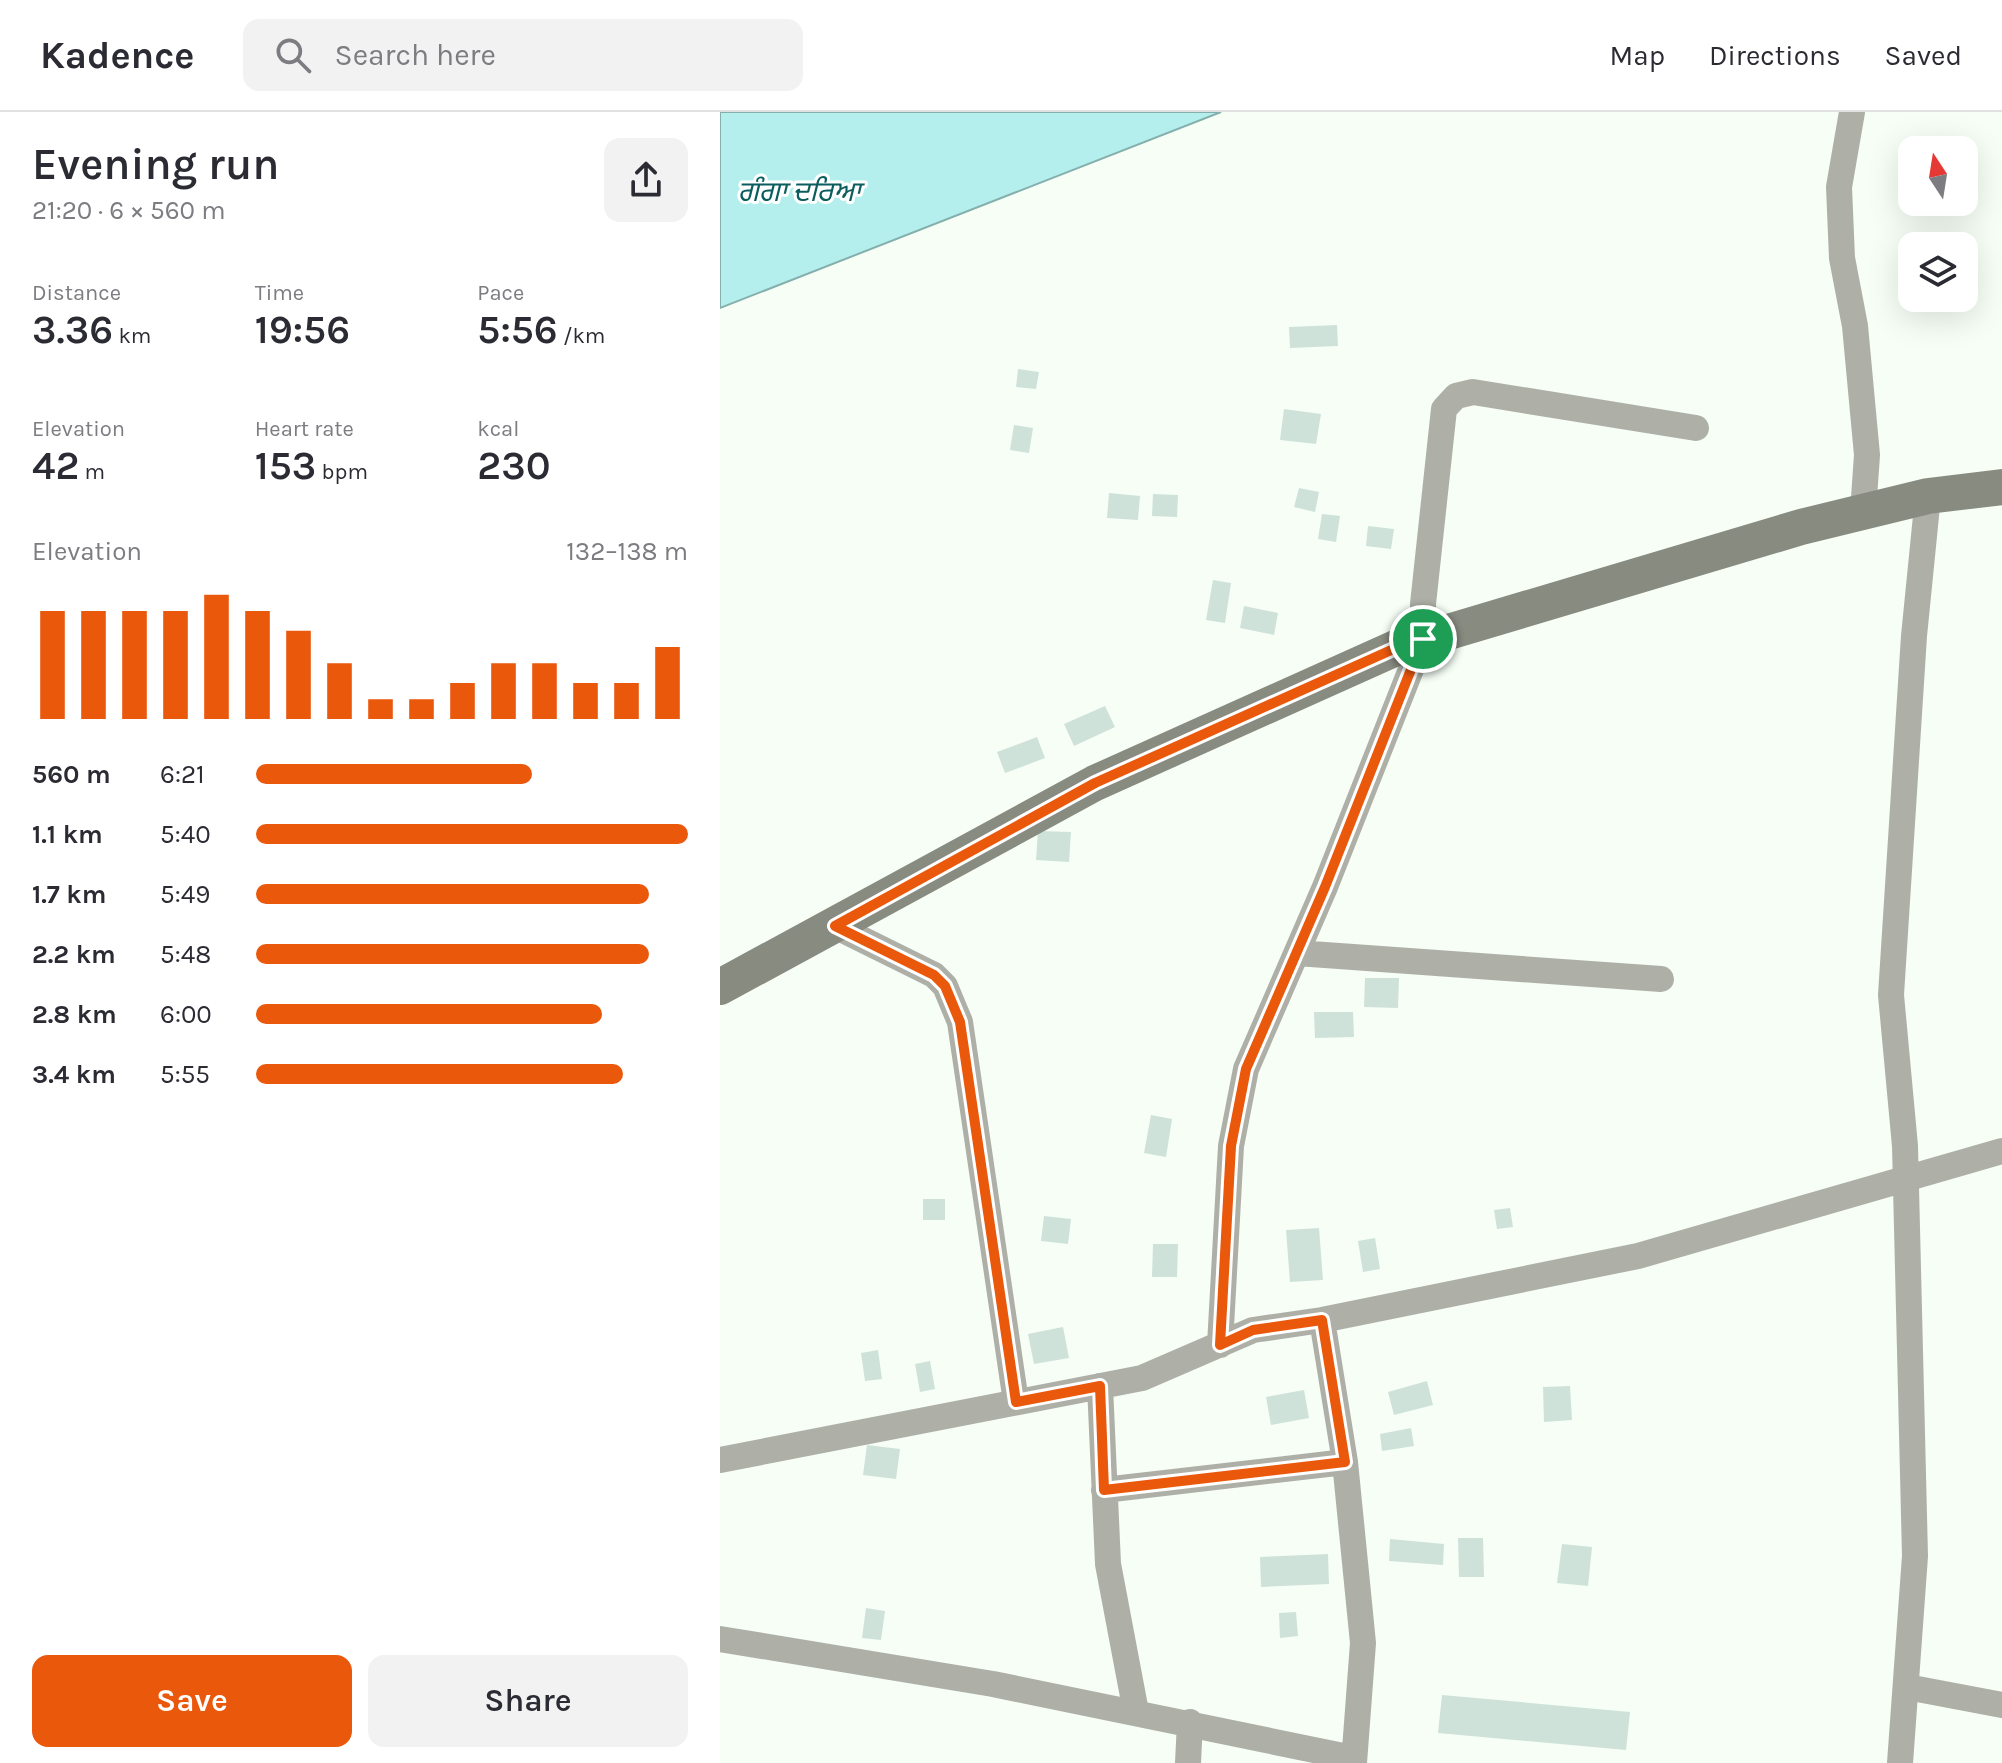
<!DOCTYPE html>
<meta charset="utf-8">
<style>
:root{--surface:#fff;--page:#f2f2f3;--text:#2b2b33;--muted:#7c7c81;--line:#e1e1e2;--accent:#ea580c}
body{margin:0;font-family:Karla,"Noto Sans Gurmukhi",sans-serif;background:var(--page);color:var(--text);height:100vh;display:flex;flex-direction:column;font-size:30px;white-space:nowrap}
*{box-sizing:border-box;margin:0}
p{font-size:26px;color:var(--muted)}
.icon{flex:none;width:44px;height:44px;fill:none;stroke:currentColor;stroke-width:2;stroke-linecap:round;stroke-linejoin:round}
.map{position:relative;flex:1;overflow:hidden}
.drawer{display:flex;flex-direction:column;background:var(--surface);width:720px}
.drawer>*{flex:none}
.needle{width:52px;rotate:348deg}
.controls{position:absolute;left:1178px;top:24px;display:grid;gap:16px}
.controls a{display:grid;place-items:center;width:80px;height:80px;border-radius:16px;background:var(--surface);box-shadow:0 8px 32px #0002;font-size:40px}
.pin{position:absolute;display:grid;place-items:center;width:68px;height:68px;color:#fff;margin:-34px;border:4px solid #fff;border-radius:50%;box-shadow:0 2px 8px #0007}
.round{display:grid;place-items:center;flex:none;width:84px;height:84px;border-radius:16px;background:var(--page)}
.overview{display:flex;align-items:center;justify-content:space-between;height:136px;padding:0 32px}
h1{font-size:44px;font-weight:600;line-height:60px}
.stats{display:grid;grid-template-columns:repeat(3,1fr);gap:12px;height:136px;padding:8px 32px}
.stats div{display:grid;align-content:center}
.stats b{font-size:40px;font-weight:600}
.stats small{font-size:22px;font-weight:400}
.stats p{font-size:22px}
.chart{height:224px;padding:16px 32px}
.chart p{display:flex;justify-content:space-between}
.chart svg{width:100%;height:144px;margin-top:8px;stroke:var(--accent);stroke-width:6}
.action{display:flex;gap:16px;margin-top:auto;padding:16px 32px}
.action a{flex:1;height:92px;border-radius:16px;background:var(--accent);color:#fff;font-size:32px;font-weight:600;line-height:92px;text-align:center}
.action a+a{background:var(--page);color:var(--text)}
ul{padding:0 32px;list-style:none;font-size:26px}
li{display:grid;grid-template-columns:128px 96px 1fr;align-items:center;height:60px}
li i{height:20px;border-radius:10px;background:var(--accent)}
header{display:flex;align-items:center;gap:48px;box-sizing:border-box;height:112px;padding:0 40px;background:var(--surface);border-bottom:2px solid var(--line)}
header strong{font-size:38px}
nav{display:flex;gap:44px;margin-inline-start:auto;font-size:28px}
.search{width:560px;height:72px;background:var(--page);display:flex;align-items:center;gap:20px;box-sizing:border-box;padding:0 28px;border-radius:16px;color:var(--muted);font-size:30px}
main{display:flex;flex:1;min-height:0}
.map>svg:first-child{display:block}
.water{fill:#b4efed;stroke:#84afac;stroke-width:2}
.building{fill:#cee2da}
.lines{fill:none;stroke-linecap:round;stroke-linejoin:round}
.street{stroke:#aeb0a8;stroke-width:26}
.secondary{stroke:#888b80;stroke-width:36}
.route-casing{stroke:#fff;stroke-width:16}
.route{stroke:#ea580c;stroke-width:10}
.labels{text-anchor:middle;stroke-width:6;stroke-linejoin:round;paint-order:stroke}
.water-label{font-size:28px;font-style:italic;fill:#0a5e5d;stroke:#fff}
</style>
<header>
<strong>Kadence</strong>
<div class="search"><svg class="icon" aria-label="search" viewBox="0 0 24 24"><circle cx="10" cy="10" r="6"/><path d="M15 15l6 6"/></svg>Search here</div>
<nav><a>Map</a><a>Directions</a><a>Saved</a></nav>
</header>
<main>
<section class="drawer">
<div class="overview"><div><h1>Evening run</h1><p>21:20 · 6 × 560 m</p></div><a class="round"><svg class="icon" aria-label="share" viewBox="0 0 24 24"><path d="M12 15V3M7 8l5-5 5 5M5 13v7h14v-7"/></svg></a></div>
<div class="stats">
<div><p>Distance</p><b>3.36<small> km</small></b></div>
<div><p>Time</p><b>19:56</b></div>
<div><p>Pace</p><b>5:56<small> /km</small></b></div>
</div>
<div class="stats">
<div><p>Elevation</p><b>42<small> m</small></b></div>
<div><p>Heart rate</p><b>153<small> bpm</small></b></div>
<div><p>kcal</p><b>230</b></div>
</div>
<div class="chart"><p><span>Elevation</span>132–138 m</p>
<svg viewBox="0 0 160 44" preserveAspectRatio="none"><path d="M5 44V11M15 44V11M25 44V11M35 44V11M45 44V6M55 44V11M65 44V17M75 44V27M85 44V38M95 44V38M105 44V33M115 44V27M125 44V27M135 44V33M145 44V33M155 44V22"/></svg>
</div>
<ul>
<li><b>560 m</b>6:21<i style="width:64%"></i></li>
<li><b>1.1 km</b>5:40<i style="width:100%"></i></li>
<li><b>1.7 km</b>5:49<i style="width:91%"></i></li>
<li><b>2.2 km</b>5:48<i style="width:91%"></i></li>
<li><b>2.8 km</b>6:00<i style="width:80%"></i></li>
<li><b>3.4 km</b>5:55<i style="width:85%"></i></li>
</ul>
<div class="action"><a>Save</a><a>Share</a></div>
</section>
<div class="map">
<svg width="1282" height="1651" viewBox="0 0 1282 1651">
<rect width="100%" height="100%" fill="#f6fef6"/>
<path class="water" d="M 0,0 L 501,0 L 0,196 Z"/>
<path class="building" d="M 617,213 L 618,234 L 570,236 L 569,215 Z
M 298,257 L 319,260 L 316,277 L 296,275 Z
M 564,297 L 601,302 L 596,332 L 560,328 Z
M 294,313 L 313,316 L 309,341 L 290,338 Z
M 579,376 L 599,380 L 595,400 L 574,395 Z
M 389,381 L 420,384 L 418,408 L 387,406 Z
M 433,382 L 458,383 L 457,405 L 432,404 Z
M 602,402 L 620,404 L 616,430 L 598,427 Z
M 648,414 L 674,417 L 671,437 L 646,434 Z
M 493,468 L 511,471 L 505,511 L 486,508 Z
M 524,494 L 558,501 L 554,523 L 520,516 Z
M 385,594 L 395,615 L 354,634 L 344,612 Z
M 317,625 L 325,646 L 285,661 L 277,640 Z
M 318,719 L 351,720 L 349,750 L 316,748 Z
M 645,866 L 679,866 L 678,896 L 644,895 Z
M 594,900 L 633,900 L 634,925 L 595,926 Z
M 431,1003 L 452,1007 L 446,1045 L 424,1041 Z
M 203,1087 L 225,1087 L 225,1108 L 203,1108 Z
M 790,1096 L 793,1115 L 777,1117 L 774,1098 Z
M 324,1104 L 351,1107 L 348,1132 L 321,1129 Z
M 599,1116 L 603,1168 L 570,1170 L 566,1118 Z
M 655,1126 L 660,1157 L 643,1160 L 638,1129 Z
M 433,1132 L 458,1132 L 457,1165 L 432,1165 Z
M 343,1215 L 349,1246 L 314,1252 L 308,1222 Z
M 158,1238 L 162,1267 L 145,1269 L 141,1241 Z
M 210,1249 L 215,1277 L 200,1280 L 195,1252 Z
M 707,1269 L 713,1293 L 674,1303 L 668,1280 Z
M 850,1274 L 852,1308 L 824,1310 L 823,1275 Z
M 584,1278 L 589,1306 L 551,1313 L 546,1285 Z
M 691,1316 L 694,1334 L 662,1339 L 660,1322 Z
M 147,1333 L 180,1337 L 176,1367 L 143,1363 Z
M 738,1426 L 763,1426 L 764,1465 L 739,1465 Z
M 670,1427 L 724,1432 L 723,1453 L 669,1449 Z
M 842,1432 L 872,1435 L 868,1474 L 837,1471 Z
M 608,1442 L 609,1472 L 541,1475 L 540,1445 Z
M 146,1496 L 165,1499 L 161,1528 L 142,1526 Z
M 576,1500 L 578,1524 L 560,1526 L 559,1501 Z
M 722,1583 L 910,1600 L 906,1638 L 718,1621 Z"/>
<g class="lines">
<path class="street" d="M 1132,0 L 1119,75 L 1122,146 L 1135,214 L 1147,343 L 1143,400
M 115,814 L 214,863 L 225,874 L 240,910 L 296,1290
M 577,841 L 941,867
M 602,1208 L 625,1350 L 643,1531 L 634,1651
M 500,1233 L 511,1034 L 526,957 L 605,775 L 703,527 L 703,492 L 724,297 L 736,284 L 753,280 L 976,316
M 380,1274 L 388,1452 L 416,1600
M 0,1348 L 422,1266 L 533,1218 L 602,1208 L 918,1144 L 1282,1039
M 384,1378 L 625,1350
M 0,1527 L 273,1572 L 633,1646
M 1187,1575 L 1282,1593
M 468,1651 L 470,1610
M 1180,1651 L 1195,1444 L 1185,1034 L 1171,883 L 1194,524 L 1208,384"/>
<path class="secondary" d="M 0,875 L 375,671 L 678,535 L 1081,415 L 1208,384 L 1282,375"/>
</g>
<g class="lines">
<g class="route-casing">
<path id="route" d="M 703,527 L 605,775 L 526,957 L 511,1034 L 500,1233 L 533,1218 L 602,1208 L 625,1350 L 384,1378 L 380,1274 L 296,1290 L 240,910 L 225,874 L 214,863 L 115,814 L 375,671 L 678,535 Z"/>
</g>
<use href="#route" class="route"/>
</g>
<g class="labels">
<g class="water-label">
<text x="79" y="89">ਗੰਗਾ ਦਰਿਆ</text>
</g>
</g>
</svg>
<div class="controls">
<a><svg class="needle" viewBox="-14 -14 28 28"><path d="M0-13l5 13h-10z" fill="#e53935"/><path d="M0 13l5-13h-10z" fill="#7c7c81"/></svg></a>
<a><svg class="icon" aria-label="layers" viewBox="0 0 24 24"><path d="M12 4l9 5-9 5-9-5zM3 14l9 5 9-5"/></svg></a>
</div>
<div class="pin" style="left:703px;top:527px;background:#1e9e55"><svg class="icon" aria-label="arrive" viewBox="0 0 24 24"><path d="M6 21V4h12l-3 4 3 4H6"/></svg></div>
</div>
</main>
